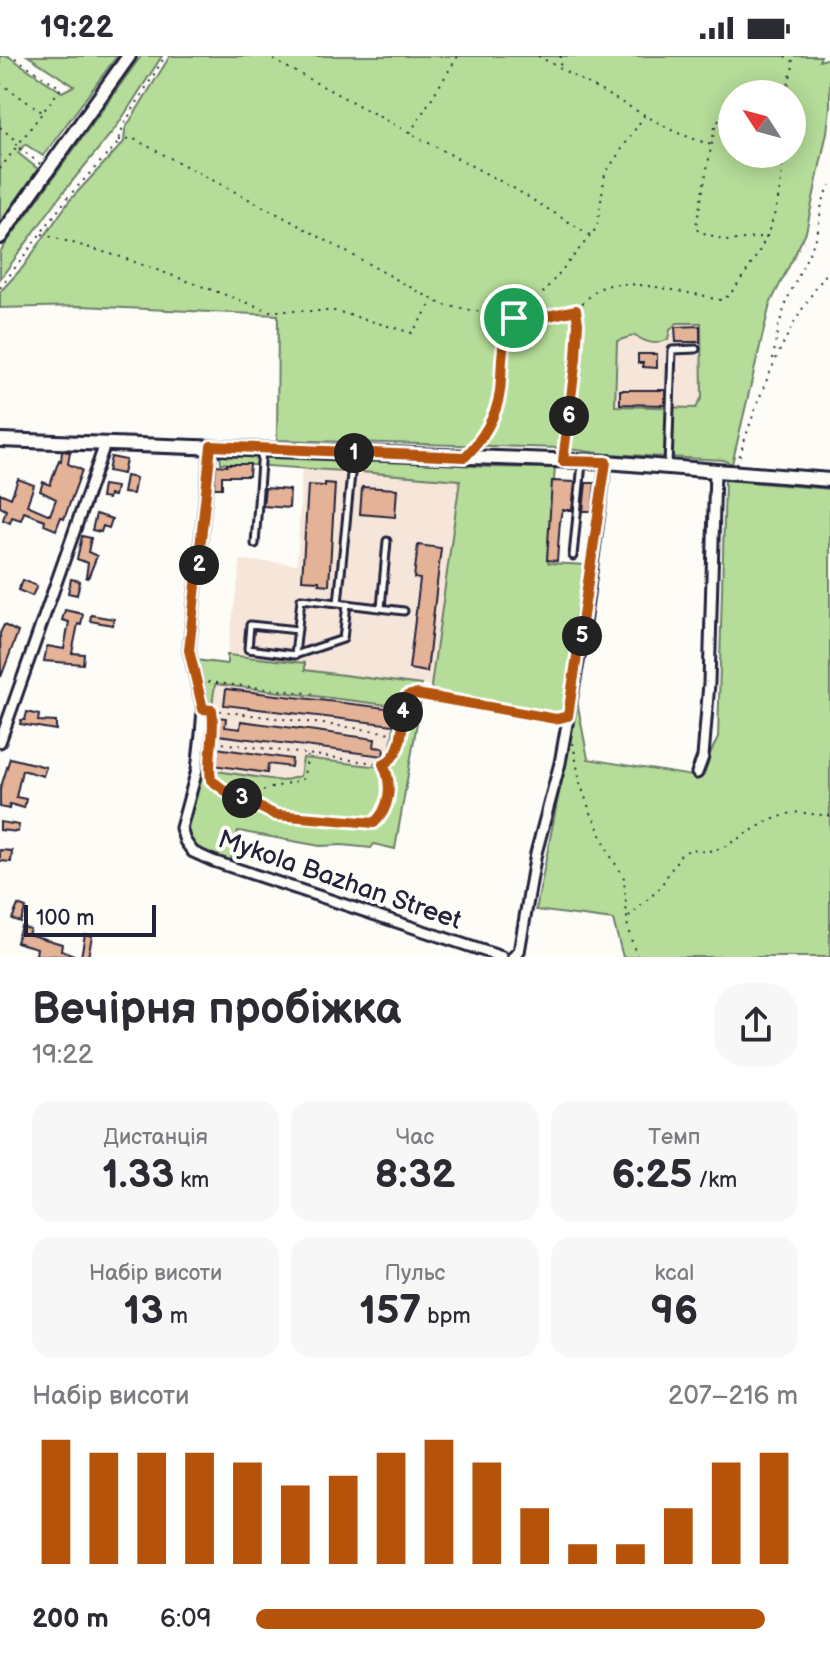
<!DOCTYPE html>
<html lang="uk">
<meta charset="utf-8">
<style>
:root{--surface:#fff;--page:#f7f7f7;--text:#2b2b33;--muted:#7c7c81;--accent:#b45309}
body{margin:0;font-family:"Balsamiq Sans",sans-serif;background:var(--page);color:var(--text);height:100vh;display:flex;flex-direction:column;font-size:30px;white-space:nowrap}
*{box-sizing:border-box;margin:0}
p{font-size:26px;color:var(--muted)}
.icon{flex:none;width:44px;height:44px;fill:none;stroke:currentColor;stroke-width:2;stroke-linecap:round;stroke-linejoin:round}
.map{position:relative;height:901px;overflow:hidden}
.sheet{display:flex;flex-direction:column;background:var(--surface);flex:1}
.sheet>*{flex:none}
.needle{width:52px;rotate:306deg}
.fabs{position:absolute;left:718px;top:24px;display:grid;gap:16px}
.fabs a{display:grid;place-items:center;width:88px;height:88px;border-radius:50%;background:var(--surface);box-shadow:0 4px 20px #0003;font-size:40px}
.scale{position:absolute;left:24px;bottom:20px;width:132px;box-sizing:border-box;padding-left:8px;border:4px solid #22223b;border-top:0;font-size:22px;line-height:28px;white-space:nowrap;color:#22223b;-webkit-text-stroke:6px #fdfcf7;paint-order:stroke}
.pin{position:absolute;display:grid;place-items:center;width:68px;height:68px;color:#fff;margin:-34px;border:4px solid #fff;border-radius:50%;box-shadow:0 2px 8px #0007}
.km{position:absolute;width:40px;height:40px;margin:-20px;border-radius:50%;background:#222;color:#fff;font-size:22px;line-height:40px;text-align:center}
.round{display:grid;place-items:center;flex:none;width:84px;height:84px;border-radius:32px;background:var(--page)}
.headline{display:flex;align-items:center;justify-content:space-between;height:136px;padding:0 32px}
h1{font-size:44px;font-weight:600;line-height:60px}
.stats{display:grid;grid-template-columns:repeat(3,1fr);gap:12px;height:136px;padding:8px 32px}
.stats div{display:grid;align-content:center;border-radius:20px;background:var(--page);text-align:center}
.stats b{font-size:40px;font-weight:600}
.stats small{font-size:22px;font-weight:400}
.stats p{font-size:22px}
.chart{height:224px;padding:16px 32px}
.chart p{display:flex;justify-content:space-between}
.chart svg{width:100%;height:144px;margin-top:8px;stroke:var(--accent);stroke-width:6}
ul{padding:0 32px;list-style:none;font-size:26px}
li{display:grid;grid-template-columns:128px 96px 1fr;align-items:center;height:60px}
li i{height:20px;border-radius:10px;background:var(--accent)}
.status{display:flex;justify-content:space-between;align-items:center;height:56px;padding:0 40px;background:var(--surface);direction:ltr}
.status svg{height:22px;fill:currentColor}
.map>svg:first-child{display:block}
.built{fill:#f6e6da}
.green{fill:#b5dc98;stroke:#6c7f6a;stroke-width:2;fill-rule:evenodd}
.building{fill:#e4b296;stroke:#22223b;stroke-width:2}
.lines{fill:none;stroke-linecap:round;stroke-linejoin:round}
.service-casing{stroke:#22223b;stroke-width:11}
.minor-casing{stroke:#22223b;stroke-width:15}
.tertiary-casing{stroke:#22223b;stroke-width:18}
.path{stroke:#22223b;stroke-width:2;stroke-dasharray:2 6;stroke-linecap:butt}
.service{stroke:#fdfcf7;stroke-width:5}
.minor{stroke:#fdfcf7;stroke-width:9}
.tertiary{stroke:#fdfcf7;stroke-width:12}
.route-casing{stroke:#fff;stroke-width:16}
.route{stroke:#b45309;stroke-width:10}
.labels{text-anchor:middle;stroke-width:8;stroke-linejoin:round;paint-order:stroke}
.street-label{font-size:26px;fill:#22223b;stroke:#fdfcf7}
</style>
<div class="status"><b>19:22</b><svg viewBox="0 0 49 12"><path d="M0 12V9h3v3zM5 12V6h3v6zM10 12V3h3v9zM15 12V0h3v12zM26 1h20v11H26zM47 4h2v5h-2z"/></svg></div>
<div class="map">
<svg width="830" height="901" viewBox="0 0 830 901">
<rect width="100%" height="100%" fill="#fdfcf7"/>
<filter id="ink" filterUnits="userSpaceOnUse"><feTurbulence type="fractalNoise" baseFrequency=".0125" numOctaves="2"/><feDisplacementMap in="SourceGraphic" scale="16" xChannelSelector="R" yChannelSelector="G"/><feConvolveMatrix kernelMatrix="1 2 1 2 8 2 1 2 1" color-interpolation-filters="sRGB"/></filter>
<g filter="url(#ink)">
<path class="built" d="M 606,260 L 711,261 L 709,369 L 601,366 Z
M 302,412 L 460,424 L 431,630 L 305,614 L 305,608 L 227,599 L 241,504 L 297,508 Z
M 215,628 L 398,650 L 388,712 L 303,702 L 300,720 L 282,725 L 204,713 Z"/>
<path class="green" d="M 0,0 L 8,0 L 62,36 L 74,30 L 28,0 L 117,0 L 43,100 L 25,88 L 18,97 L 38,113 L 0,167 Z
M 141,0 L 162,0 L 117,70 L 61,139 L 0,223 L 0,196 Z
M 170,0 L 821,0 L 819,5 L 830,2 L 830,51 L 827,76 L 806,176 L 770,248 L 732,408 L 724,404 L 607,398 L 561,392 L 277,384 L 278,259 L 81,250 L 0,252 L 0,236 L 23,211 L 70,144 L 124,86 L 125,73 ZM 732,38 L 792,38 L 792,98 L 732,98 ZM 677,267 L 701,267 L 702,341 L 696,352 L 615,350 L 617,285 L 635,279 C 646,287 656,290 668,283 L 670,274 Z
M 235,397 L 245,400 L 298,399 L 336,405 L 341,408 L 342,415 L 221,407 L 220,398 Z
M 375,403 L 488,411 L 555,412 L 547,504 L 549,507 L 587,509 L 574,568 L 578,577 L 563,658 L 556,660 L 433,639 L 431,630 L 460,424 L 361,416 L 363,410 Z
M 725,424 L 830,433 L 830,901 L 623,901 L 613,864 L 536,854 L 577,645 L 588,703 L 698,721 L 718,682 Z
M 227,599 L 305,607 L 305,614 L 421,629 L 421,644 L 395,793 L 374,788 L 371,792 L 342,789 L 320,790 L 238,775 L 231,804 L 235,807 C 164,788 186,769 204,713 L 282,725 L 300,720 L 303,702 L 388,712 L 397,650 L 215,628 L 212,650 L 206,648 L 195,604 L 227,608 Z"/>
<path class="building" d="M 700,270 L 700,286 L 676,286 L 675,271 Z
M 638,298 L 657,298 L 657,312 L 643,311 L 643,307 L 638,307 Z
M 620,334 L 665,334 L 665,349 L 620,348 Z
M 62,395 L 70,396 L 68,408 L 82,414 L 64,463 L 61,461 L 56,474 L 44,469 L 45,464 L 24,456 L 21,464 L 12,461 L 10,467 L 3,464 L 6,454 L 0,451 L 0,437 L 11,442 L 18,423 L 34,429 L 27,449 L 50,459 L 56,443 L 40,435 L 43,426 L 50,429 L 59,404 L 61,405 Z
M 111,401 L 126,404 L 123,418 L 108,415 Z
M 227,408 L 250,408 L 249,420 L 222,420 L 222,432 L 214,432 L 216,409 L 227,410 Z
M 126,420 L 136,422 L 133,438 L 123,437 Z
M 552,425 L 575,426 L 572,454 L 562,454 L 560,465 L 557,505 L 547,504 Z
M 325,427 L 335,428 L 329,529 L 319,528 L 319,525 L 302,524 L 308,429 L 325,430 Z
M 586,427 L 595,427 L 592,455 L 583,455 Z
M 103,429 L 116,431 L 114,440 L 109,439 L 108,443 L 101,442 Z
M 362,431 L 397,433 L 395,461 L 360,458 Z
M 265,432 L 290,434 L 289,452 L 263,450 Z
M 96,458 L 112,463 L 109,472 L 103,470 L 101,476 L 92,474 Z
M 82,480 L 91,482 L 88,496 L 97,500 L 88,522 L 86,521 L 88,507 L 77,503 Z
M 418,489 L 441,492 L 427,616 L 409,613 L 420,523 L 414,522 Z
M 71,523 L 80,525 L 77,539 L 68,537 Z
M 23,524 L 37,530 L 32,540 L 18,534 Z
M 65,554 L 83,558 L 81,569 L 78,568 L 72,597 L 84,598 L 83,608 L 44,605 L 47,590 L 64,593 L 69,566 L 62,564 Z
M 91,559 L 114,563 L 113,569 L 90,565 Z
M 4,569 L 18,576 L 1,621 L 0,577 Z
M 226,633 L 395,653 L 393,669 L 224,649 Z
M 27,656 L 39,659 L 38,665 L 56,666 L 56,674 L 20,668 L 21,664 L 25,664 Z
M 218,661 L 226,662 L 225,671 L 240,673 L 241,665 L 375,683 L 374,691 L 384,692 L 383,700 L 218,679 Z
M 216,692 L 292,703 L 291,711 L 268,708 L 267,717 L 213,709 Z
M 10,702 L 46,711 L 43,720 L 22,714 L 16,741 L 26,743 L 24,752 L 10,748 L 9,753 L 0,751 L 0,734 Z
M 0,766 L 19,769 L 18,776 L 0,774 Z
M 0,794 L 12,795 L 11,806 L 0,805 Z
M 18,849 L 26,852 L 20,866 L 12,863 Z
M 21,870 L 30,873 L 28,878 L 62,888 L 61,894 L 79,901 L 36,899 L 37,892 L 16,886 Z
M 85,878 L 92,880 L 88,901 L 81,901 Z"/>
<g class="lines">
<g class="service-casing">
<path id="service" d="M 353,398 L 338,547 L 404,555
M 668,410 L 672,294 L 696,293
M 255,488 L 262,393
M 573,500 L 582,407
M 381,552 L 387,485
M 298,574 L 250,569 L 248,593 L 295,599 L 301,543 L 338,547
M 295,599 L 343,583 L 347,548"/>
</g>
<g class="minor-casing">
<path id="minor" d="M 211,390 L 189,594 L 203,653 L 201,678 L 197,714 L 181,772 L 185,785 L 193,796 L 213,805 L 502,901
M 0,686 L 105,388
M 697,717 L 703,701 L 709,627 L 715,415
M 513,901 L 519,896 L 536,797 L 560,707 L 581,590 L 606,406"/>
</g>
<g class="tertiary-casing">
<path id="tertiary" d="M 0,181 L 129,0
M 0,384 L 606,406 L 830,424"/>
</g>
<path class="path" d="M 266,0 L 515,133 L 590,179
M 538,0 L 675,76 L 711,89
M 561,0 L 559,5 L 562,13
M 785,0 L 794,6 L 786,38
M 0,27 L 42,56
M 732,60 L 722,59 L 715,71 L 696,170 L 698,175 L 728,185 L 768,180
M 0,71 L 15,84 L 17,90 L 61,32 L 12,0
M 410,77 L 458,0
M 119,84 L 132,82 L 287,163 L 443,249 L 514,262 L 548,260 L 576,254
M 0,113 L 17,90 L 40,108
M 42,178 L 121,201 L 270,255 L 336,255 L 412,277 L 433,245
M 0,232 L 68,141 L 118,87 L 123,70 L 165,0
M 773,303 L 778,271 L 788,242 L 817,180 L 822,147 L 830,129
M 474,391 L 493,361 L 499,339 L 506,274 L 514,262 L 542,238 L 591,179 L 597,171 L 605,118 L 644,60
M 565,396 L 576,302 L 578,267 L 576,254 C 583,247 591,238 599,233 C 620,220 677,236 701,239 C 707,240 714,244 719,244 C 729,243 736,230 741,223 C 771,183 781,148 783,98
M 737,408 C 759,337 784,272 830,213
M 208,626 L 316,638
M 212,655 L 214,686 L 383,708 C 397,702 398,696 400,682 L 393,677 L 213,654
M 400,682 L 407,640 L 416,638 L 557,663
M 573,687 L 580,727 L 589,752 L 610,799 L 624,822 L 628,874 L 637,901
M 213,688 L 209,710 L 211,724 L 227,736 L 276,759 L 374,767 C 390,753 393,729 384,709
M 240,741 L 303,723 L 308,700
M 629,861 L 659,833 L 681,798 L 692,793 L 705,796 L 722,792 L 768,765 L 794,756 L 830,760"/>
<use href="#service" class="service"/>
<use href="#minor" class="minor"/>
<use href="#tertiary" class="tertiary"/>
</g>
</g>
<g class="lines" filter="url(#ink)">
<g class="route-casing">
<path id="route" d="M 576,254 L 578,267 L 576,302 L 563,405 L 606,406 L 568,660 L 556,663 L 416,638 L 407,640 C 400,662 407,698 383,708 C 393,728 390,753 374,767 L 276,759 L 227,736 L 211,724 C 207,700 216,679 212,654 L 203,653 L 189,594 L 211,390 L 465,401 C 482,384 497,360 500,335 C 503,310 499,284 514,262 L 548,260 Z"/>
</g>
<use href="#route" class="route"/>
</g>
<g class="labels">
<g class="street-label">
<text transform="translate(340 823) rotate(19)" y="9">Mykola Bazhan Street</text>
</g>
</g>
</svg>
<div class="fabs">
<a><svg class="needle" viewBox="-14 -14 28 28"><path d="M0-13l5 13h-10z" fill="#e53935"/><path d="M0 13l5-13h-10z" fill="#7c7c81"/></svg></a>
</div>
<div class="scale">100 m</div>
<div class="pin" style="left:514px;top:262px;background:#1e9e55"><svg class="icon" aria-label="arrive" viewBox="0 0 24 24"><path d="M6 21V4h12l-3 4 3 4H6"/></svg></div>
<b class="km" style="left:354px;top:397px">1</b>
<b class="km" style="left:199px;top:509px">2</b>
<b class="km" style="left:242px;top:742px">3</b>
<b class="km" style="left:403px;top:656px">4</b>
<b class="km" style="left:582px;top:580px">5</b>
<b class="km" style="left:569px;top:360px">6</b>
</div>
<section class="sheet">
<div class="headline"><div><h1>Вечірня пробіжка</h1><p>19:22</p></div><a class="round"><svg class="icon" aria-label="share" viewBox="0 0 24 24"><path d="M12 15V3M7 8l5-5 5 5M5 13v7h14v-7"/></svg></a></div>
<div class="stats">
<div><p>Дистанція</p><b>1.33<small> km</small></b></div>
<div><p>Час</p><b>8:32</b></div>
<div><p>Темп</p><b>6:25<small> /km</small></b></div>
</div>
<div class="stats">
<div><p>Набір висоти</p><b>13<small> m</small></b></div>
<div><p>Пульс</p><b>157<small> bpm</small></b></div>
<div><p>kcal</p><b>96</b></div>
</div>
<div class="chart"><p><span>Набір висоти</span>207–216 m</p>
<svg viewBox="0 0 160 44" preserveAspectRatio="none"><path d="M5 44V6M15 44V10M25 44V10M35 44V10M45 44V13M55 44V20M65 44V17M75 44V10M85 44V6M95 44V13M105 44V27M115 44V38M125 44V38M135 44V27M145 44V13M155 44V10"/></svg>
</div>
<ul>
<li><b>200 m</b>6:09<i style="width:94%"></i></li>
</ul>
</section>
